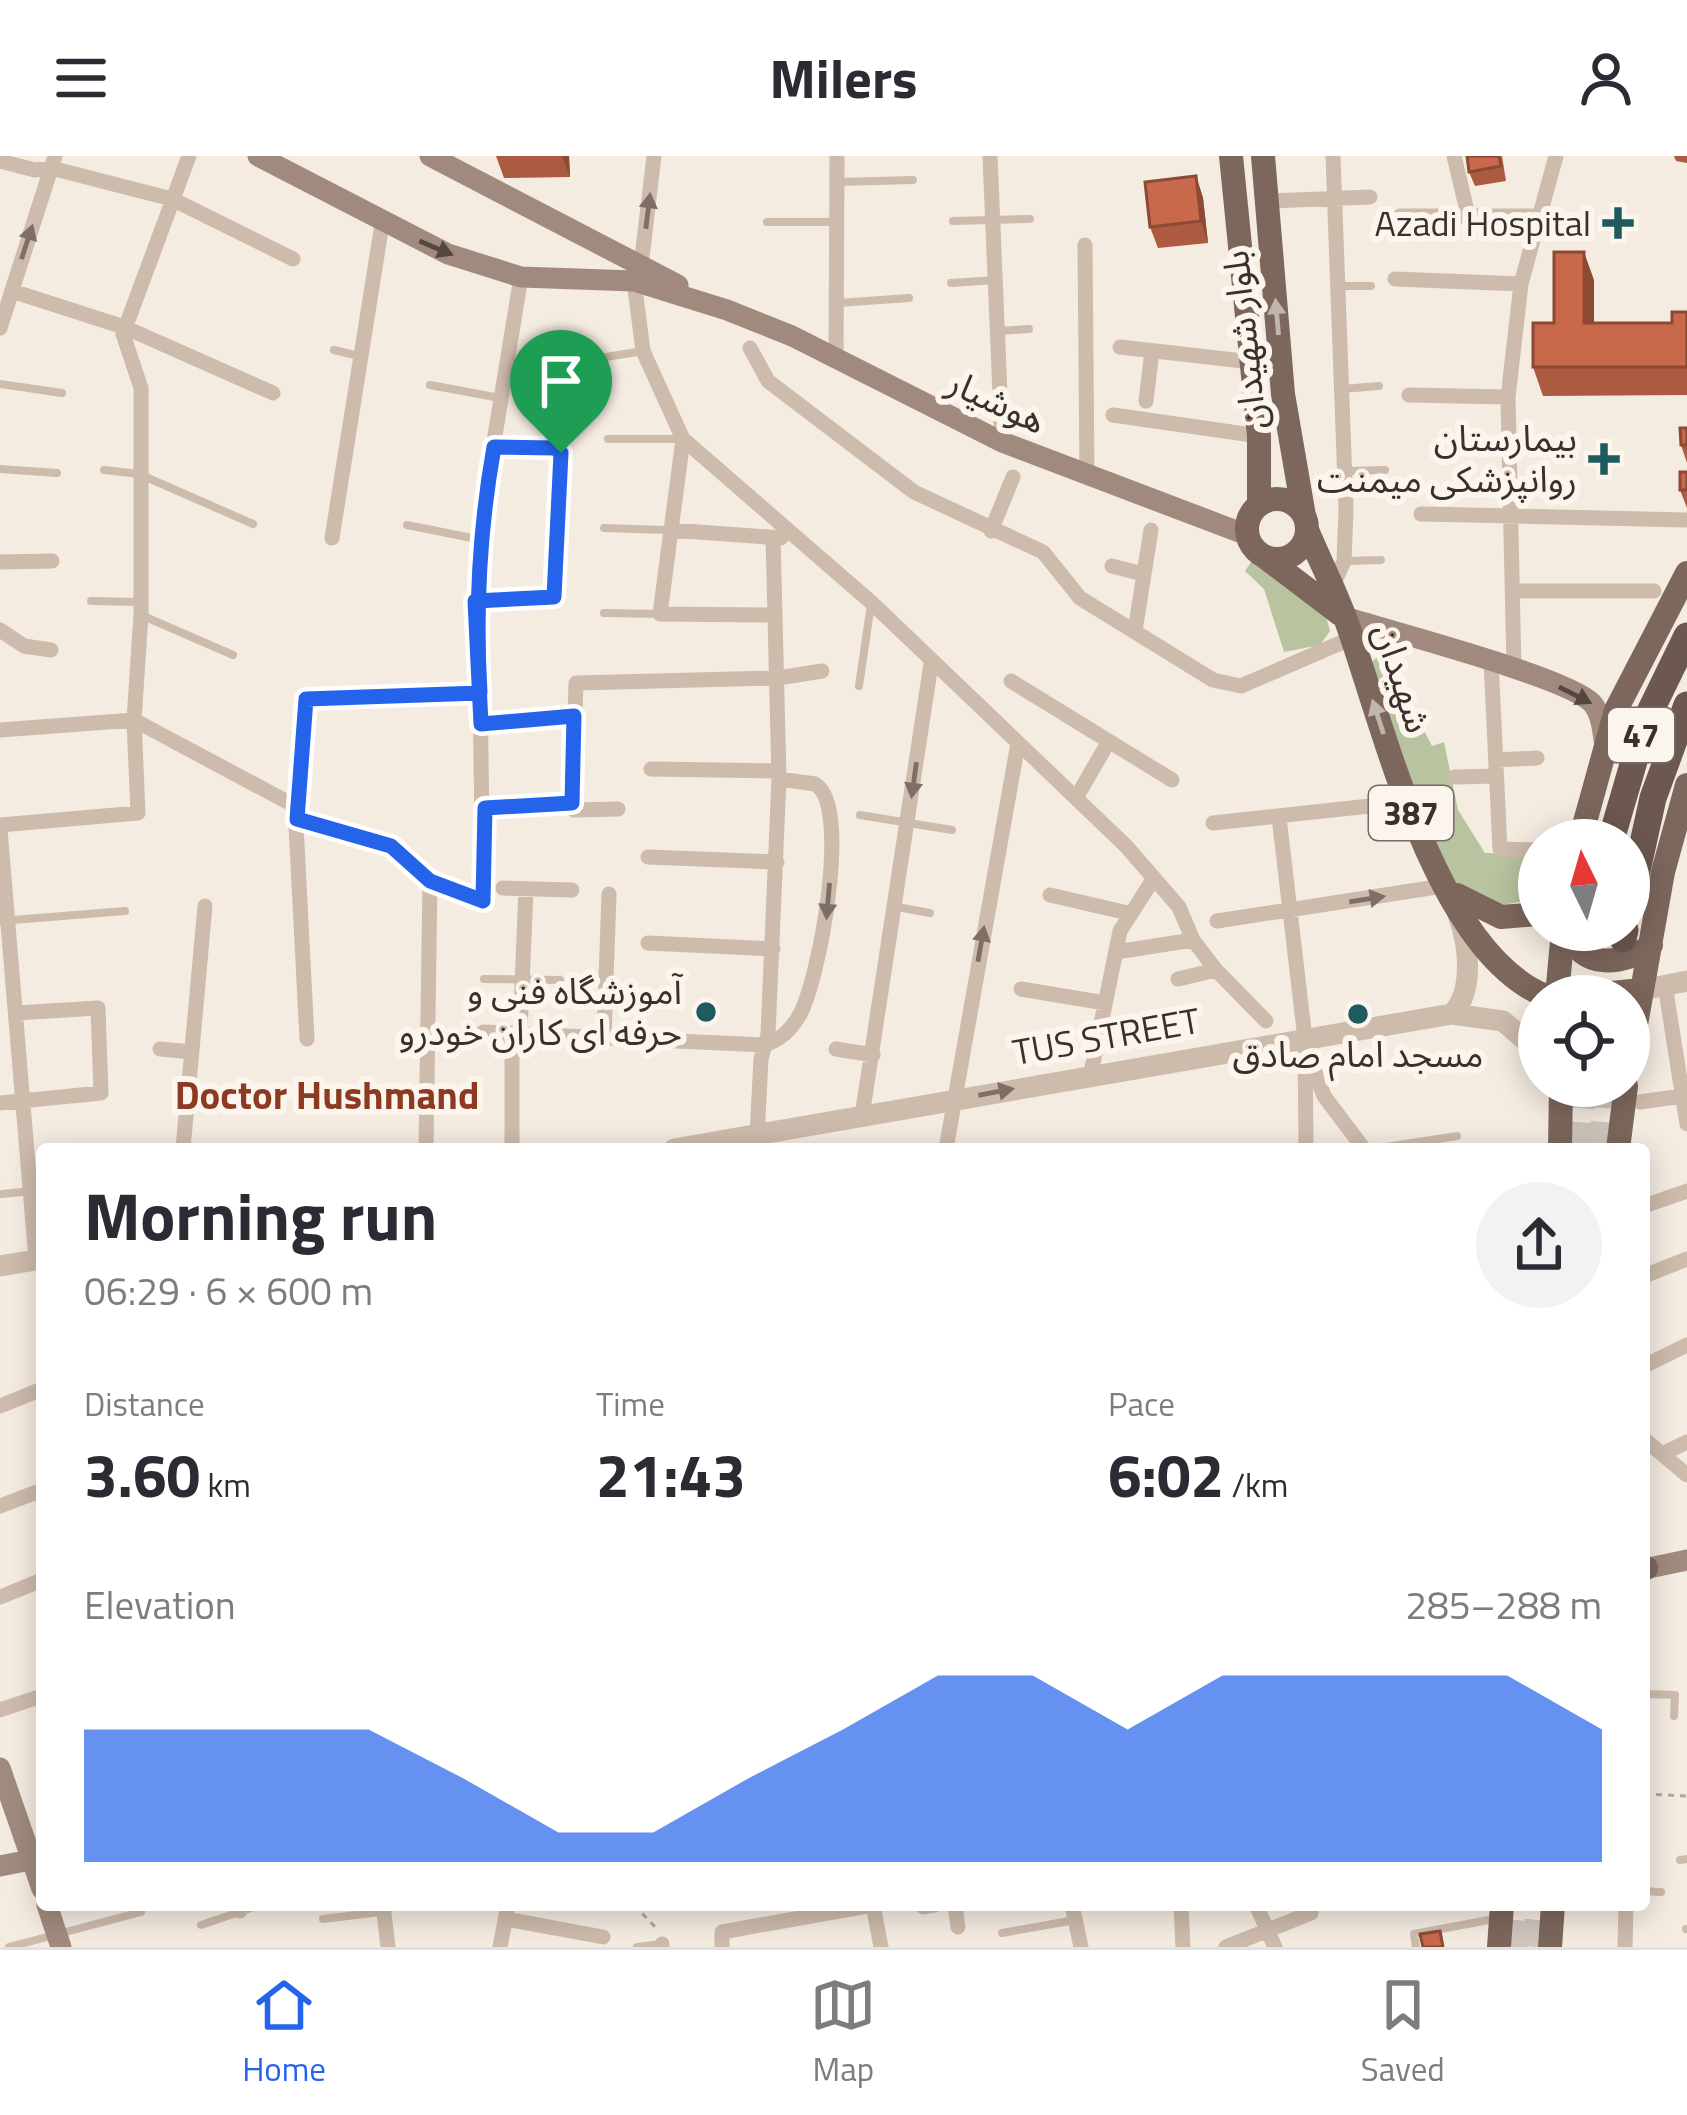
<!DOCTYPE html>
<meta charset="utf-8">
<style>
:root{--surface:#fff;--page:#f2f2f3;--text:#2b2b33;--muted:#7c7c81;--line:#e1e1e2;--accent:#2563eb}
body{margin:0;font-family:"Titillium Web","Noto Sans Arabic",sans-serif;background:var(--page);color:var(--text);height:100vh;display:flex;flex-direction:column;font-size:45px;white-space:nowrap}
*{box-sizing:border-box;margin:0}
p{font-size:39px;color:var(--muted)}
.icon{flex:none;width:66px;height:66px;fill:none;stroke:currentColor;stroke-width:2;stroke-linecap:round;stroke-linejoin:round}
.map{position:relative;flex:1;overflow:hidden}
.details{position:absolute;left:36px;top:987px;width:1614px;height:768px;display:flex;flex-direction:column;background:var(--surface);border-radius:12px;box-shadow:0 6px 30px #0003}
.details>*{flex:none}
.needle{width:78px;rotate:355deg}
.controls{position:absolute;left:1518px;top:663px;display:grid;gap:24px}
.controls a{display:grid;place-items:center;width:132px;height:132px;border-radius:50%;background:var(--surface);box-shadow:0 6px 30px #0003;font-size:60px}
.pin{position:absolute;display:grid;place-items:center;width:102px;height:102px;color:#fff;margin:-123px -51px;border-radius:50% 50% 50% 0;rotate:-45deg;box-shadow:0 0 12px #0007}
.pin .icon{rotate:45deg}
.round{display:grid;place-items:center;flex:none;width:126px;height:126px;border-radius:63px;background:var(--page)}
.summary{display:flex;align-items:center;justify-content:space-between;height:204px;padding:0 48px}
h1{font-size:66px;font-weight:700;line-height:90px}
.stats{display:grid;grid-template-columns:repeat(3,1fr);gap:18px;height:204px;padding:12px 48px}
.stats div{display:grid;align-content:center}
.stats b{font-size:60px;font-weight:700}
.stats small{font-size:33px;font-weight:400}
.stats p{font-size:33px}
.chart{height:336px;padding:24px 48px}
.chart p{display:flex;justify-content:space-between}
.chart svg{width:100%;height:216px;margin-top:12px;fill:var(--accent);opacity:.7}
header{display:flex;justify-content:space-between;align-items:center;height:156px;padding:0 48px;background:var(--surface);font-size:54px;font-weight:700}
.dock{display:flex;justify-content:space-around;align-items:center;height:168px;border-top:3px solid var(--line);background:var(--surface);font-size:33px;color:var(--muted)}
.dock a{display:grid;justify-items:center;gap:6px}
.dock .active{color:var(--accent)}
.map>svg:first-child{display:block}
.green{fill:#b8c4a0}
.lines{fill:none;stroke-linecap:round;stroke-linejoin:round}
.trunk-tunnel{stroke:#cfc6bd;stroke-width:27;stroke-dasharray:27 14;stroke-linecap:butt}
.path{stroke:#b9a596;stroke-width:3;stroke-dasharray:6 6;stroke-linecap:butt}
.service{stroke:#cdbbac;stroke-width:8}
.minor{stroke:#cdbbac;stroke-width:15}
.tertiary{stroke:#cdbbac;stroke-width:21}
.secondary{stroke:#a18a7d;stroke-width:21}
.primary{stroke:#7d675c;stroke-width:24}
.trunk{stroke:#6c584f;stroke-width:27}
.wall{fill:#ac5a40}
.shaded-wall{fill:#8c4a34}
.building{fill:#c8694b;stroke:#8c4a34;stroke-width:3}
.oneway{fill:#7d6f65}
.oneway2{fill:#544640}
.oneway3{fill:#c2b5ac}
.route-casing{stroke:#fff;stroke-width:24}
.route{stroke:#2563eb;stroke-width:15}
.poi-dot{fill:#1f5a5e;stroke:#fbf5ee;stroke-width:4.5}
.labels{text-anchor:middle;stroke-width:12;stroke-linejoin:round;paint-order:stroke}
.shield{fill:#fbf5ee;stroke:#756b66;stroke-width:3}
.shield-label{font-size:33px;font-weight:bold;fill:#3b302b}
.poi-label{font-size:36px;fill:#3b302b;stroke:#fbf5ee;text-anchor:end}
.street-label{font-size:36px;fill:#3b302b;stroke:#fbf5ee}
.neighbourhood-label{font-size:39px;font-weight:bold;fill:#8c3b22;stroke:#fbf5ee}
</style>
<header><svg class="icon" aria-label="menu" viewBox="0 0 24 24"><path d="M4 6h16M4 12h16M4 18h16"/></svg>Milers<svg class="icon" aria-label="person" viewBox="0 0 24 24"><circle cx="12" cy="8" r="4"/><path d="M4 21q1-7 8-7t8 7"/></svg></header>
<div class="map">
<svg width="1687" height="1791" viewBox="0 0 1687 1791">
<rect width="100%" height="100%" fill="#f4ebe1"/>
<path class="green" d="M 1255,400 L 1324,453 L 1330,475 L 1320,489 L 1284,496 L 1264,433 L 1245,415 Z
M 1383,495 L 1432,590 L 1444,586 L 1458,654 L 1485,697 L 1539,698 L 1539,742 L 1503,749 L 1458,734 L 1414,655 L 1370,508 Z"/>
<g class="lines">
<path class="trunk-tunnel" d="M 1578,993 L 1583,930
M 1602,993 L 1607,930
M 1514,1791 L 1518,1749
M 1536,1791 L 1540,1749"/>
<path class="path" d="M 1644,1638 L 1687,1640
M 634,1749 L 659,1775"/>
<path class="service" d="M 838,26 L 913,24
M 953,65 L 1030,63
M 767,66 L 836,66
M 951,127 L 995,124
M 1338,130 L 1371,130
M 838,147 L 909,142
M 999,175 L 1029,173
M 334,194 L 359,200
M 606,201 L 643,195
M 0,228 L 62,237
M 430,229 L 500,242
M 1342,233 L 1379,230
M 608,283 L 683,283
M 0,313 L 57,317
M 104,314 L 139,318 L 253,368
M 1345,315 L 1385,314
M 407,369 L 477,383
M 604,372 L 668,374
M 1346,405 L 1381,404
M 91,445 L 139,446
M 604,457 L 660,458
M 141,459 L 233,499
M 859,530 L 871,448
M 481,568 L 573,561
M 860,659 L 952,674
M 897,751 L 930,757
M 0,765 L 125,755
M 484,823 L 560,824
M 1373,993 L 1457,980
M 2,1038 L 42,1034
M 1644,1538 L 1675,1539 L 1674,1560
M 1680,1704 L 1687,1703
M 1644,1735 L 1661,1736
M 323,1763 L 381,1756
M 201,1769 L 260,1749
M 1686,1773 L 1687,1773
M 1002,1777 L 1075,1764
M 9,1791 L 141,1756
M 637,1791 L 662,1788
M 1416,1791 L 1414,1778 L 1494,1763"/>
<path class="minor" d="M 990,0 L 1002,286
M 1454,0 L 1468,59
M 0,5 L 35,14 L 51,12 L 172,43 L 293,103
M 1267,45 L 1370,41
M 1400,60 L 1537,60
M 1085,89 L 1087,320
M 641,110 L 654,0
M 1395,123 L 1521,128
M 634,125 L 643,195 L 683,283 L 872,447 L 1126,690 L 1179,751 L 1193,784 L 1216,814 L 1266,865
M 12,135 L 124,171 L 273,237
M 0,172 L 55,0
M 1120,191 L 1252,206
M 750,192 L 768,225 L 914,336 L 1043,396 L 1080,442 L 1213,524 L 1241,530 L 1352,482
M 836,205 L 837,0
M 1409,239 L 1508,241
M 1146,245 L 1152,195
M 1113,259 L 1259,280
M 683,283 L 660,458 L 775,459
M 1421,358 L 1687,364
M 671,374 L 781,382
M 991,375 L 1013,321
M 332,382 L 382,68
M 0,406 L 52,405
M 1112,410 L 1143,418
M 1332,432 L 1344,405 L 1346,354 L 1333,0
M 1515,435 L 1654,435
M 475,445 L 548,445 L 557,435 L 561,297 L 555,292 L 494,291
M 0,474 L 24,490 L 51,494
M 1135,475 L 1151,374
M 1491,505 L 1500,693 L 1539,694
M 1514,513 L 1508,241 L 1521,128 L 1556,0
M 1011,525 L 1172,624
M 134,564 L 295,650
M 0,574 L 134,564
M 1496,604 L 1537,602
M 651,613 L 779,615
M 1455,621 L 1496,620
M 1076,642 L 1109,585
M 572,647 L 576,527 L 778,522 L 822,515
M 572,647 L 574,654 L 618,653
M 485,652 L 572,647
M 1279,661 L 1305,883 L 1306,993
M 297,663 L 391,690 L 430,725 L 483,745 L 478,383 L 521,121
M 1213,667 L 1407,646
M 0,669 L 138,657 L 134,564 L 141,459 L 141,232 L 123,178 L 189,0
M 0,673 L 36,1104
M 648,701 L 777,706
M 503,732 L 572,734
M 1050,739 L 1128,757
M 1217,765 L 1443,730
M 648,787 L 773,793
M 1116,796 L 1193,784
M 1178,823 L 1216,814
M 1665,829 L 1687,968
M 1021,833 L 1105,847
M 483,876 L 765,889 C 781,883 790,875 799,860 C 819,826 852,649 815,628 L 779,623
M 512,877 L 512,993
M 520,877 L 526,734
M 604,881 L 609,738
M 307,883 L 295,650 L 306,543 L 480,537
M 160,893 L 192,896
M 836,893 L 873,899
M 1310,903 L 1324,940 L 1364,993
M 1091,917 L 1120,775 L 1154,722
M 187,943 L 218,945
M 1640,946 L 1682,940
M 0,947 L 101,937 L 98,852 L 16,857
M 862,960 L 931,508
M 757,979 L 761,903 L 768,878 L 779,623 L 773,381
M 183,993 L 205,750
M 426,993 L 430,725
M 946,993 L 1018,587
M 1644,1050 L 1687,1035
M 1644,1120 L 1687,1103
M 1644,1210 L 1687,1189
M 0,1250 L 42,1233
M 1644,1283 L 1687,1319
M 1664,1297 L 1687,1286
M 0,1350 L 42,1334
M 0,1441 L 42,1424
M 0,1554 L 42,1540
M 238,1749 L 240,1755
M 383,1749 L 388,1791
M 873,1749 L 881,1791
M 955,1749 L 958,1771
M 1072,1749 L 1081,1791
M 1181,1749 L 1183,1791
M 1256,1749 L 1275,1791
M 923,1751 L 935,1749
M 506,1763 L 603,1781
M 662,1788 L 662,1791
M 500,1791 L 508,1749
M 722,1791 L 722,1776 L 873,1749
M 1226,1791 L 1311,1757
M 1625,1791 L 1626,1749"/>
<path class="tertiary" d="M 1642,834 L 1687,825
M 1452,858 C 1474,836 1469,789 1459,762
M 674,993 L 1452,858 L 1503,865 L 1539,896
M 0,1110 L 42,1103"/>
<path class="secondary" d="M 258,0 L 448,98 L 521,121 L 634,125 L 727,154 L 792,180 L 1002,286 L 1247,379
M 430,0 L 678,129
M 1345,461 C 1389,475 1567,521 1592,547 C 1602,558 1603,577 1605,591
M 1644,1413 L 1687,1404
M 0,1612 L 42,1733
M 0,1710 L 41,1702
M 47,1749 L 61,1791"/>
<path class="primary" d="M 1231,0 L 1259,280 L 1259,349
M 1263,0 L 1283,238 L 1304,360
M1247 373a30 30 0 1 1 60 0a30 30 0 1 1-60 0Z
M 1307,374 C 1320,405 1336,436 1347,467 C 1384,571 1436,797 1546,840
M 1265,401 L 1340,458
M 1580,684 L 1616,554 L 1687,417
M 1457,739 L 1501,761 L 1539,758
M 1570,774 C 1578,815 1626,809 1651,789
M 1557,840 L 1563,774
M 1581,840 L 1642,834
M 1629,908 L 1663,716 L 1687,629
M 1560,993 L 1561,930
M 1618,993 L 1626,930
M 1644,1411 L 1646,1412
M 1499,1791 L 1502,1749
M 1550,1791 L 1553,1749"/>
<path class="trunk" d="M 1611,684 L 1646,564 L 1687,480
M 1629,751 L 1653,642 L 1687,549
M 1593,781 L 1594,774
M 1623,783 L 1625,774"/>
</g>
<path class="wall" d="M 496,0 L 569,0 L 570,21 L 504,22 Z
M 1502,0 L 1506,25 L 1475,30 L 1469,16 Z
M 1674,0 L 1687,0 L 1687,7 L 1676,5 Z
M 1196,20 L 1203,42 L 1208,87 L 1158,92 L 1150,71 Z
M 1594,124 L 1594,167 L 1672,167 L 1687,156 L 1687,239 L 1543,240 L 1533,211 L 1554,167 Z
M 1687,272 L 1687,307 L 1681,289 Z
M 1687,316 L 1687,352 L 1680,334 Z"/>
<path class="shaded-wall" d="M 562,0 L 569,0 L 570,21 Z
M 1196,20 L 1203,42 L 1208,87 L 1201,65 Z
M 1584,96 L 1594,124 L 1594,196 L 1584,167 Z"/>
<path class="building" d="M 1467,0 L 1499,0 L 1501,10 L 1469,16 Z
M 1196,20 L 1201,65 L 1150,71 L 1145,26 Z
M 1554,96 L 1584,96 L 1584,167 L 1672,167 L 1672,156 L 1687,156 L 1687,211 L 1533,211 L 1533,167 L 1554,167 Z
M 1680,272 L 1687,272 L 1687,289 L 1681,289 Z
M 1680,316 L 1687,316 L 1687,334 L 1680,334 Z
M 1440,1775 L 1443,1791 L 1423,1791 L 1420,1778 Z"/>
<defs><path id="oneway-solid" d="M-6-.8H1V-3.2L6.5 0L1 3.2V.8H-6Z" transform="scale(3)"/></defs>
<g class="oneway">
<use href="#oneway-solid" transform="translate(648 55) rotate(-83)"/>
<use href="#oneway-solid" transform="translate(27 86) rotate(-72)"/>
<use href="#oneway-solid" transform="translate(914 624) rotate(98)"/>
<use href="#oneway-solid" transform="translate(1367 743) rotate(-9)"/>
<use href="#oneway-solid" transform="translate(828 745) rotate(95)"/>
<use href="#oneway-solid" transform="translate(981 788) rotate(-80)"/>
<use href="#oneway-solid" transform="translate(996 936) rotate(-11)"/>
</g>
<g class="oneway2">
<use href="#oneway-solid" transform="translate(436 92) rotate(23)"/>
<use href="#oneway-solid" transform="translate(1575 539) rotate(27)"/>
</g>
<g class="oneway3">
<use href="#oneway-solid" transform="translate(1277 161) rotate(-95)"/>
<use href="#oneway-solid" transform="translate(1378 561) rotate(-108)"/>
</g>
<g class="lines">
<g class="route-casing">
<path id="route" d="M 561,297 L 555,292 L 494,291 C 479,375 475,452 480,537 L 306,543 L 297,663 L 391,690 L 430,725 L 483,745 L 485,652 L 572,647 L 574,560 L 481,568 L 475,445 L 554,441 L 561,297"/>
</g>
<use href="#route" class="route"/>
</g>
<g class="poi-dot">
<path d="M1612 49h12v12h12v12h-12v12h-12v-12h-12v-12h12z"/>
<path d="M1598 285h12v12h12v12h-12v12h-12v-12h-12v-12h12z"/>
<circle cx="706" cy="856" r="12"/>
<circle cx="1358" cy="858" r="12"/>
</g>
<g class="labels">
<g class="shield">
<rect x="1608" y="552" width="66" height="54" rx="9"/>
<rect x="1369" y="630" width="84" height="54" rx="9"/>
</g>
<g class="shield-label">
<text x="1641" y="591">47</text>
<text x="1411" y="669">387</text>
</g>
<g class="poi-label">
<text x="1591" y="80">Azadi Hospital</text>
<text x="1577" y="295">بیمارستان<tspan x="1577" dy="41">روانپزشکی میمنت</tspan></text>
<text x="682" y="848">آموزشگاه فنی و<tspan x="682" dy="41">حرفه ای کاران خودرو</tspan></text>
<text x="1358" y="911" text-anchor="middle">مسجد امام صادق</text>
</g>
<g class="street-label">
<text transform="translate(1244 184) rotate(-96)" y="13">بلوار شهیدان</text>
<text transform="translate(997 245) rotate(25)" y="13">هوشیار</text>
<text transform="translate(1403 522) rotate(72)" y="13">شهیدان</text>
<text transform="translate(1106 880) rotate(-10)" y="13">TUS STREET</text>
</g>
<g class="neighbourhood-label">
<text x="327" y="953">Doctor Hushmand</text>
</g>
</g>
</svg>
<div class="controls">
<a><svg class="needle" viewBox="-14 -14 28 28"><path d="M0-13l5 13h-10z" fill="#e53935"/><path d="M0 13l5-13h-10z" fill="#7c7c81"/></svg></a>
<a><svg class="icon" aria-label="locate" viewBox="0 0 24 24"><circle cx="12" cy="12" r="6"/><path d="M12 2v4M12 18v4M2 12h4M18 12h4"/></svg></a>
</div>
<div class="pin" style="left:561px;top:297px;background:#1e9e55"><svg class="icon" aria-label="arrive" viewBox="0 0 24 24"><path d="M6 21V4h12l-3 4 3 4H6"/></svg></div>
<section class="details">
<div class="summary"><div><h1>Morning run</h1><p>06:29 · 6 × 600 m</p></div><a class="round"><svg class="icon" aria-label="share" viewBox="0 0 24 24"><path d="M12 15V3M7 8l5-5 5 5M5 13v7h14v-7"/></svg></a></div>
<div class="stats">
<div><p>Distance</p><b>3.60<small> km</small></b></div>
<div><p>Time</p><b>21:43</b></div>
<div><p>Pace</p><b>6:02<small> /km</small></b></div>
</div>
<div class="chart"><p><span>Elevation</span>285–288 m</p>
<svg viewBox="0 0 160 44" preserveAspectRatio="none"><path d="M0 44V17L10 17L20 17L30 17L40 27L50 38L60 38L70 27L80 17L90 6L100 6L110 17L120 6L130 6L140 6L150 6L160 17V44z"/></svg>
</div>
</section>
</div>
<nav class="dock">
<a class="active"><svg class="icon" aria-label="home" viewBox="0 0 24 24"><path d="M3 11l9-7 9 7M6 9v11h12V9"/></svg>Home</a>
<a><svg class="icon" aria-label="map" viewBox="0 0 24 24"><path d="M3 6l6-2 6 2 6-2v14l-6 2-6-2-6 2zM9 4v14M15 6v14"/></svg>Map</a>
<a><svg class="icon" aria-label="saved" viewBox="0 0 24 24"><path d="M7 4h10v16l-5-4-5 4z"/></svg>Saved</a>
</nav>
